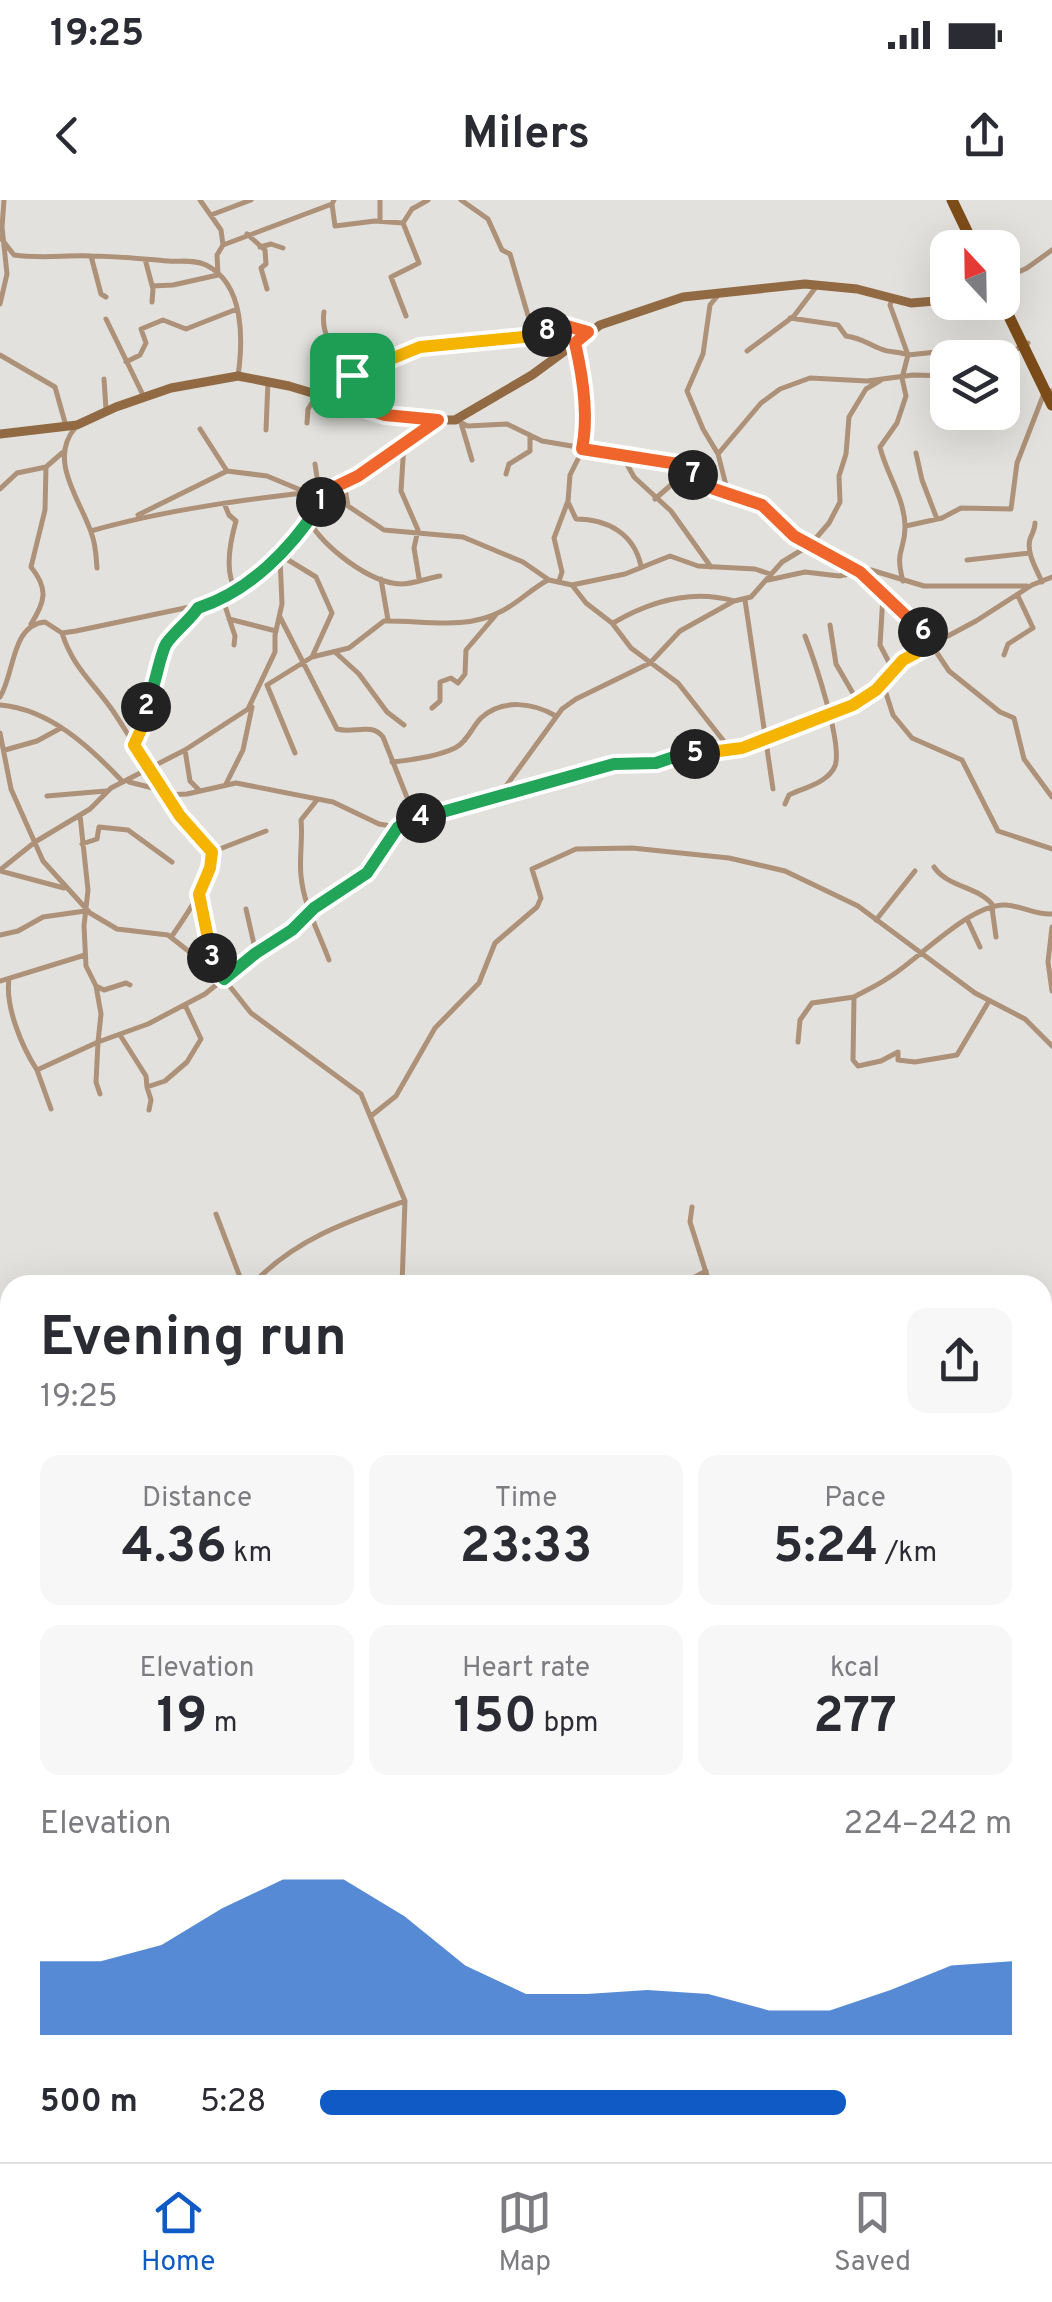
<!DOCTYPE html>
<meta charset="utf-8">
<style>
:root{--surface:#fff;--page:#f7f7f7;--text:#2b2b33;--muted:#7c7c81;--line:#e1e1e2;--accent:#0f5ac4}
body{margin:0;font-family:Overpass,sans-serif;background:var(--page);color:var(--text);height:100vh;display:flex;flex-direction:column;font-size:38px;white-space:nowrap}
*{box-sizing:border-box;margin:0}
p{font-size:32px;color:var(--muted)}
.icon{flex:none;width:55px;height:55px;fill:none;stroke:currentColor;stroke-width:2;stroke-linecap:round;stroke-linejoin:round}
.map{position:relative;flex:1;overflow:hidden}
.drawer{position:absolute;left:0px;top:1075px;width:1052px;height:888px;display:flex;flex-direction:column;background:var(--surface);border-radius:30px 30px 0 0;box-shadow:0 10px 40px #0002}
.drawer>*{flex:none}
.needle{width:65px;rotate:338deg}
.buttons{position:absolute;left:930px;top:30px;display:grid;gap:20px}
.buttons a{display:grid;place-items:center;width:90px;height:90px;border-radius:20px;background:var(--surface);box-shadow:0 10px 40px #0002;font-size:50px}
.pin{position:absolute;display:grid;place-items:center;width:85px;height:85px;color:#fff;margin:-42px;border-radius:20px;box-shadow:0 5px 15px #0006}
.km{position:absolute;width:50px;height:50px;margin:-25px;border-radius:50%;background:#222;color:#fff;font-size:28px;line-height:50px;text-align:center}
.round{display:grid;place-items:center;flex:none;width:105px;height:105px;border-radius:20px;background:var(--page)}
.overview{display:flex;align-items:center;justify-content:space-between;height:170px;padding:0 40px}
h1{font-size:55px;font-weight:700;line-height:75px}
.stats{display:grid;grid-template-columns:repeat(3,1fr);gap:15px;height:170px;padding:10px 40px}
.stats div{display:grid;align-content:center;border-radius:20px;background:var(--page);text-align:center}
.stats b{font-size:50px;font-weight:700}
.stats small{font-size:28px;font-weight:400}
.stats p{font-size:28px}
.chart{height:280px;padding:20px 40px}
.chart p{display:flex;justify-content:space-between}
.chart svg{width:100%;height:180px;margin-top:10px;fill:var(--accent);opacity:.7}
ul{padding:0 40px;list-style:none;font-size:32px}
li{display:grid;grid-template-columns:160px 120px 1fr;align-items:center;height:75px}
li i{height:25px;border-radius:12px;background:var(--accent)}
.status{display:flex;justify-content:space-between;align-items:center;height:70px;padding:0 50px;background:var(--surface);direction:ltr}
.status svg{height:28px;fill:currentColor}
header{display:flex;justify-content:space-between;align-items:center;height:130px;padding:0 40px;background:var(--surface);font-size:45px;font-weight:700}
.tabs{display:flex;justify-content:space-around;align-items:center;height:140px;border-top:2px solid var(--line);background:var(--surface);font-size:28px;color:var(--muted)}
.tabs a{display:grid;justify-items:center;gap:5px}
.tabs .current{color:var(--accent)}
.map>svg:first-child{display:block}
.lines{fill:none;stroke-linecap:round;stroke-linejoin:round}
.street{stroke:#ad9178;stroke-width:5}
.secondary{stroke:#916a44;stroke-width:9}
.primary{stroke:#7d4d19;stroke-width:11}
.split-1-casing{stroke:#fff;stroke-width:20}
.split-2-casing{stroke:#fff;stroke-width:20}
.split-3-casing{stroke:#fff;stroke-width:20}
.split-4-casing{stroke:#fff;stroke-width:20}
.split-5-casing{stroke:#fff;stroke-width:20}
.split-6-casing{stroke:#fff;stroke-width:20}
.split-7-casing{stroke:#fff;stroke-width:20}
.split-8-casing{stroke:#fff;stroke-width:20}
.split-9-casing{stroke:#fff;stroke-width:20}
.split-1{stroke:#f0652b;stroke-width:12}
.split-2{stroke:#22a559;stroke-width:12}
.split-3{stroke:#f5b400;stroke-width:12}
.split-4{stroke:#22a559;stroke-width:12}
.split-5{stroke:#22a559;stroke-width:12}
.split-6{stroke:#f5b400;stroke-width:12}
.split-7{stroke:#f0652b;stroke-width:12}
.split-8{stroke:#f0652b;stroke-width:12}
.split-9{stroke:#f5b400;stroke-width:12}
</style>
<div class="status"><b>19:25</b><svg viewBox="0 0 49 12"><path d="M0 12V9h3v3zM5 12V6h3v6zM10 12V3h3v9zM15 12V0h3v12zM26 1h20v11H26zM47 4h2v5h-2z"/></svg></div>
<header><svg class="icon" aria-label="back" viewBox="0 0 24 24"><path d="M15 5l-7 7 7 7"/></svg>Milers<svg class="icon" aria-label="share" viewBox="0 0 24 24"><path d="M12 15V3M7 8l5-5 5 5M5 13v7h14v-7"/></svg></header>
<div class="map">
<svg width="1052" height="1962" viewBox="0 0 1052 1962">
<rect width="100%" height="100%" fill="#e2e1dd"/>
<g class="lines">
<path class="street" d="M 200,0 L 221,30 L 223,45
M 461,0 L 488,19 L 502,50 L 510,54 L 534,136
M 332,4 L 335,26 L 375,21 L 403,23 L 412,9 L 428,0
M 211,15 L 251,0
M 380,21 L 380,0
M 403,23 L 419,63 L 391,77 L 406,116
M 247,34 L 265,50 L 266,64 L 261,68 L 267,89
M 0,37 L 14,55 C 40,59 66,55 91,56 C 117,56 142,59 168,61 C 180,62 194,59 206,65 C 245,84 243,141 238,176
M 260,47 L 271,44 L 283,48
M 91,56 L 101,94 L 106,97
M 145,59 L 153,89 L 152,102
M 1002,80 L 1027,68 L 1052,50
M 152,86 L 173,85 L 218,75 L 217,55 L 223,45 L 332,4 L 334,0
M 719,94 L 710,105 L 703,154 L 687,191 L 703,229 L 718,254 L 728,293
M 893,98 L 890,105 L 908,155 L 902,178 L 906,196 L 897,223 L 880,247 C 886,273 904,297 905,325 C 906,350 894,349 903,381
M 0,104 L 7,74 L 2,27 L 4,0
M 324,112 C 320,136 337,155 352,175
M 790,118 L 838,125 L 846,136 C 862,138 867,144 881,149 C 890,153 898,151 908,155 L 974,148 L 1007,154
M 106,119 L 144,197
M 747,151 L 794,116 L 816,87
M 0,155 L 55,187 L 66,226
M 1000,158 L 1028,143
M 126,162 L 140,155 L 146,143 L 141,129 L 163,120 L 186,129 L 237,109
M 104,179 L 106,209
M 332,199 C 376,141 454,145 520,138 C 544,135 564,122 588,132
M 455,220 L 468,226 L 507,224 L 542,241 L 678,264 L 714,289 L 754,300 L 786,330 L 860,372 L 923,432 L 949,471 L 1000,512 L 1014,518 L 1024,559 L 1052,597
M 307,223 L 308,209 L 317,195
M 461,223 L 472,260
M 75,228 C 47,261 82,302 92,335 C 96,346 96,357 97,368
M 200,229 L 227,271
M 266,230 L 268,181
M 404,243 L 401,291 L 418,330 L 414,348 L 419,378
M 916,253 L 922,280 L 937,319
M 718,254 L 761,203 L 780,189 L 810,178 L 867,181 L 913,175 L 948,176
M 623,257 L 634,277 L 671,311 L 711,367
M 315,264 L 319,291
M 506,274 L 509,264 L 530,251 L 530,235
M 344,283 L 348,306 L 384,330 L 463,337 L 523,362 L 549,380 L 572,385 L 586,403 L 612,423 L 631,448 L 678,483 L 730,549
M 0,289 L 17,273 L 46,267 L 62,253
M 655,299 L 688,270
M 224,303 L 229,315 L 236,321 C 230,342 224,374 237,392
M 569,304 L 576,319 C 608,319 634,334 641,366
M 138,315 L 227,271 L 267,276 L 303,291
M 309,321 C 324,347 369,383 401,384 C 413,384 428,378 440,376
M 1035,323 C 1035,329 1032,334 1030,339 C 1026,353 1037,370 1042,382
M 906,326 L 942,318 L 961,308 L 1011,309 L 1017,263 L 1043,196 L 1051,191
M 91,331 C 168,309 249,299 329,290
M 280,355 L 316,377 L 332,413 L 312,457
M 967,360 L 1030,353
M 381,379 L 388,420
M 768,380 L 805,372 L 839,376 L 871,370 L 924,386 L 1027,386
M 559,381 L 562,372 L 554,338 L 568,301 L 570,275 L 580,255 L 585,233 L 581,167 L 575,143
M 572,385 L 625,374 L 670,356 L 698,366 L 755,369 L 770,374
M 883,396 L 880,445 L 893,470
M 223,400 L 235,436 L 234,445
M 745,400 L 773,589
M 280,417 L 337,529 C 354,534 371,522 383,537 L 416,620
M 229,419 L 276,431
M 613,423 C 649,402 692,389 734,401
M 31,424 C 45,402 49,389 31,367 L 45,310 L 46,267
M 830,425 L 836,464 L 858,502
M 62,433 C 73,468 93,482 113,511 C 145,559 170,610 212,652 C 208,684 190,710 172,736
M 336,453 L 359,474 L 387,512 L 404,525
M 1004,455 L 1008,444 L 1033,428 L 1018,396
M 883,484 L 893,515 L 912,538 L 962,560 L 998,631 L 1052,649
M 267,485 L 312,457 L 349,448 L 384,421 C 422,420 465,431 502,411 C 518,403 531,389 548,380
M 267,485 L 295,553
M 0,497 C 15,473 11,425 45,422 L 62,433 L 76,431 L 223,400 L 280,355 L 309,321 L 330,290 L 359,275 L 436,222
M 0,505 C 50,509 91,548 123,582
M 432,508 L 440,501 L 440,482 L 451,478 L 458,483 L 465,474 L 466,450 L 495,416
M 0,533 L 11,589 L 43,661 L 90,713 L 117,729 L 168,735 L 224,779 L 251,813 L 361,894 L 405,1001 L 402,1085
M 134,545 L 143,525 L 144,512 L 153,493 L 167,443 L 198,408
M 5,550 L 37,541 L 61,528
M 185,550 L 190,581 L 199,590
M 392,562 C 412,560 436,557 455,548 C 467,542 472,527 481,518 C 502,498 534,503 556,516
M 129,582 L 161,590
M 226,584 L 243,550 L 252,507
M 501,593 L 562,509 L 576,499 L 650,463 L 680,431 L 734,401 L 751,397 L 782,362 L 810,345 L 829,323 L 840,302 L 839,276 L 846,254 L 849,217 L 866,189 L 881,180
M 164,595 L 187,594 L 236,583 L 333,602 L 379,624 L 397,627
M 47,596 L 106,591
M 317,600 L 301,620 C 303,639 299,657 301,676 C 304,706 319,733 329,760
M 785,604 L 789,595 C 803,588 828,583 835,566 C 843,544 814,459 805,436
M 80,615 L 88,690 L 84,726 L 86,766 L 96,786 L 101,814 L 98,842 L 148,824 L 205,794 L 256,753 L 291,731 L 314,708 L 367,673 L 397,627 L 437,612 L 614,564 L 656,563 L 679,555 L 742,548 L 858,502 L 876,490 L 903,460 L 976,421 L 1032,385 L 1052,377
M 82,644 L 97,639 L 99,627 L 128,630 L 172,662
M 212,652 L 266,631
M 934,667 C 948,688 982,687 994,707
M 0,670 L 35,642 L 90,609 L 111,588 L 185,550 L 248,509 L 275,452 L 275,435 L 282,404 L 280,357
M 0,671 L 64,688
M 199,698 L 215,770
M 992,708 L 996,737
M 246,709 L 256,753
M 876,720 L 915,671
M 968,721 L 980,747
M 1052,727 L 1048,762 L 1052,791
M 0,735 L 18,731 L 43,717 L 85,711
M 9,779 C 5,807 22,847 37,870 L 98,842 L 96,882 L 100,894
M 0,781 L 85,755
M 96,786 L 104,790 L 126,783 L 130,785
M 989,801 L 957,855 L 915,862 L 898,860 L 898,852 L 881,861 L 858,866 L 853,860 L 854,797 C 865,791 878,785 888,778 C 918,760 970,703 1006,705 C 1023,706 1035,715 1052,714
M 120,835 L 146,876 L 147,887 L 165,881 L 187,862 L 201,839 L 185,805
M 798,842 L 800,820 L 812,803 L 854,797
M 37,870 L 51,909
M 147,887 L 151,900 L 149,910
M 371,916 L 396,896 L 435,828 L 479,783 L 495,743 L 537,707 L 541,698 L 532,669 L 576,649 L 632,648 L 729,658 L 785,671 L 858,706 L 975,793 L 1025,819 L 1052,846
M 692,1007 L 690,1022 L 710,1085
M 216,1014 L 243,1085
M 252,1085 C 293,1040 348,1021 405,1001
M 680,1085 L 706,1071
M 0,1261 L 10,1250
M 0,1289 L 10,1285
M 0,1325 L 10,1318
M 1042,1374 L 1052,1368
M 1042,1421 L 1052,1415
M 0,1473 L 9,1465 L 10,1444
M 0,1485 L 10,1507
M 1042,1504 L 1052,1510
M 0,1606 L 10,1611
M 1042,1642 L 1052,1642
M 3,1652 L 10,1684
M 1042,1714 L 1052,1723
M 1042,1804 L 1052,1800
M 1042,1877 L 1052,1873
M 134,1952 L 135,1962
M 180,1952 L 184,1962
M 261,1952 L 263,1962
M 543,1952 L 545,1962
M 605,1952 L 610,1962
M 647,1952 L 652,1962
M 904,1952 L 904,1962
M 1030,1952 L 1030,1962
M 478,1958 L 494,1952
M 77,1962 L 104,1952
M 664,1962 L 669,1952
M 756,1962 L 792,1952
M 845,1962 L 867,1952
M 971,1962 L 973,1952"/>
<path class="secondary" d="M 0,234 L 77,225 L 116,207 L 171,188 L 238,176 L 289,186 L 385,215 L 414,220 L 455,220 L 532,175 L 600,125 L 683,97 L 805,84 L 857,89 L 911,103 L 948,100"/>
<path class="primary" d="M 952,0 L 975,48
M 1002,102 L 1052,205"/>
</g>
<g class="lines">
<g class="split-1-casing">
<path id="split-1" d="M 321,302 L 333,288 L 358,276 L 438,220 L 385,215 L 332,198 L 352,175"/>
</g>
<g class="split-2-casing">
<path id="split-2" d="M 146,507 C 155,489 159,457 166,444 C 175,431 190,420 198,408 C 250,391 292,348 321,302"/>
</g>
<g class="split-3-casing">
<path id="split-3" d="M 146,507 L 143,525 L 134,545 L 180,616 L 212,652 L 210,668 L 199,694 L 212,758"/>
</g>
<g class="split-4-casing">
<path id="split-4" d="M 212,758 L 215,771 L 224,779 L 256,753 L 292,730 L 314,708 L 367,673 L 398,627 L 421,618"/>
</g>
<g class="split-5-casing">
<path id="split-5" d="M 421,618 L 614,564 L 656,563 L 680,555 L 695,554"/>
</g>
<g class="split-6-casing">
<path id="split-6" d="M 695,554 L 742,548 L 853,505 L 876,490 L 903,460 L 933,444 L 923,432"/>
</g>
<g class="split-7-casing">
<path id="split-7" d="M 693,275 L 714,289 L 762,305 L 794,336 L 860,372 L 923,432"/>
</g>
<g class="split-8-casing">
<path id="split-8" d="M 547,132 L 567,126 L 588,132 L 575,143 C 583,177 589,215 582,249 L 678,264 L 693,275"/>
</g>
<g class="split-9-casing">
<path id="split-9" d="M 352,175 L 420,147 L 524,137 L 547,132"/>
</g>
<use href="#split-1" class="split-1"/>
<use href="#split-2" class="split-2"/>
<use href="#split-3" class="split-3"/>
<use href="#split-4" class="split-4"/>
<use href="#split-5" class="split-5"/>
<use href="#split-6" class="split-6"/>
<use href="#split-7" class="split-7"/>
<use href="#split-8" class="split-8"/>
<use href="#split-9" class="split-9"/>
</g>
</svg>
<div class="buttons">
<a><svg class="needle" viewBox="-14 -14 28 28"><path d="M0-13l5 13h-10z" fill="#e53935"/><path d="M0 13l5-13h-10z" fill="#7c7c81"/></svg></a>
<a><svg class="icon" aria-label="layers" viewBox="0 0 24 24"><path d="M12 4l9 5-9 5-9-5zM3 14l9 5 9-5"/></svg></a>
</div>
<div class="pin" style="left:352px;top:175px;background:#1e9e55"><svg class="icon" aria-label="arrive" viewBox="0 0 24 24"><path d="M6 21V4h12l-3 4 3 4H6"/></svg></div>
<b class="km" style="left:321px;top:302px">1</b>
<b class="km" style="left:146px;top:507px">2</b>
<b class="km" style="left:212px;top:758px">3</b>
<b class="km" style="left:421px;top:618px">4</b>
<b class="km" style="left:695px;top:554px">5</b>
<b class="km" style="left:923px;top:432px">6</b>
<b class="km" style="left:693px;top:275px">7</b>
<b class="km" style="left:547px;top:132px">8</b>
<section class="drawer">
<div class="overview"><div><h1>Evening run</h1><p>19:25</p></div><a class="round"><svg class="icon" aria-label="share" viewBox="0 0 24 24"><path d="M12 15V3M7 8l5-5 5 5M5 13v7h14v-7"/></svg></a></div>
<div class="stats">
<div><p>Distance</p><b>4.36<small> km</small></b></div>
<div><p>Time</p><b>23:33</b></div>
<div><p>Pace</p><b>5:24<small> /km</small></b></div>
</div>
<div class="stats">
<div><p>Elevation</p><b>19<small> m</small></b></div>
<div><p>Heart rate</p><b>150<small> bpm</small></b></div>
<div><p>kcal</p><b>277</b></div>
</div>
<div class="chart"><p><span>Elevation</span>224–242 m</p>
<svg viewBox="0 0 160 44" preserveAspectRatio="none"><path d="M0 44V26L10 26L20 22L30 13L40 6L50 6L60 15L70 27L80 34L90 34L100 33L110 34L120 38L130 38L140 33L150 27L160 26V44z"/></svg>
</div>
<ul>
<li><b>500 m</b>5:28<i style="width:76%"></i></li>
</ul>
</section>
</div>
<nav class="tabs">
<a class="current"><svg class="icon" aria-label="home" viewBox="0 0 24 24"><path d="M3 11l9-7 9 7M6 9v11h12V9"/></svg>Home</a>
<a><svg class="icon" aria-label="map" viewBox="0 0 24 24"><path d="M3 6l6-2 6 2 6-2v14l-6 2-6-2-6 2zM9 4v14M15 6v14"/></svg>Map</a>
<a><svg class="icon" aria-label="saved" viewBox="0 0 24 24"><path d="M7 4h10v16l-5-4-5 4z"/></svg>Saved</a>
</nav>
